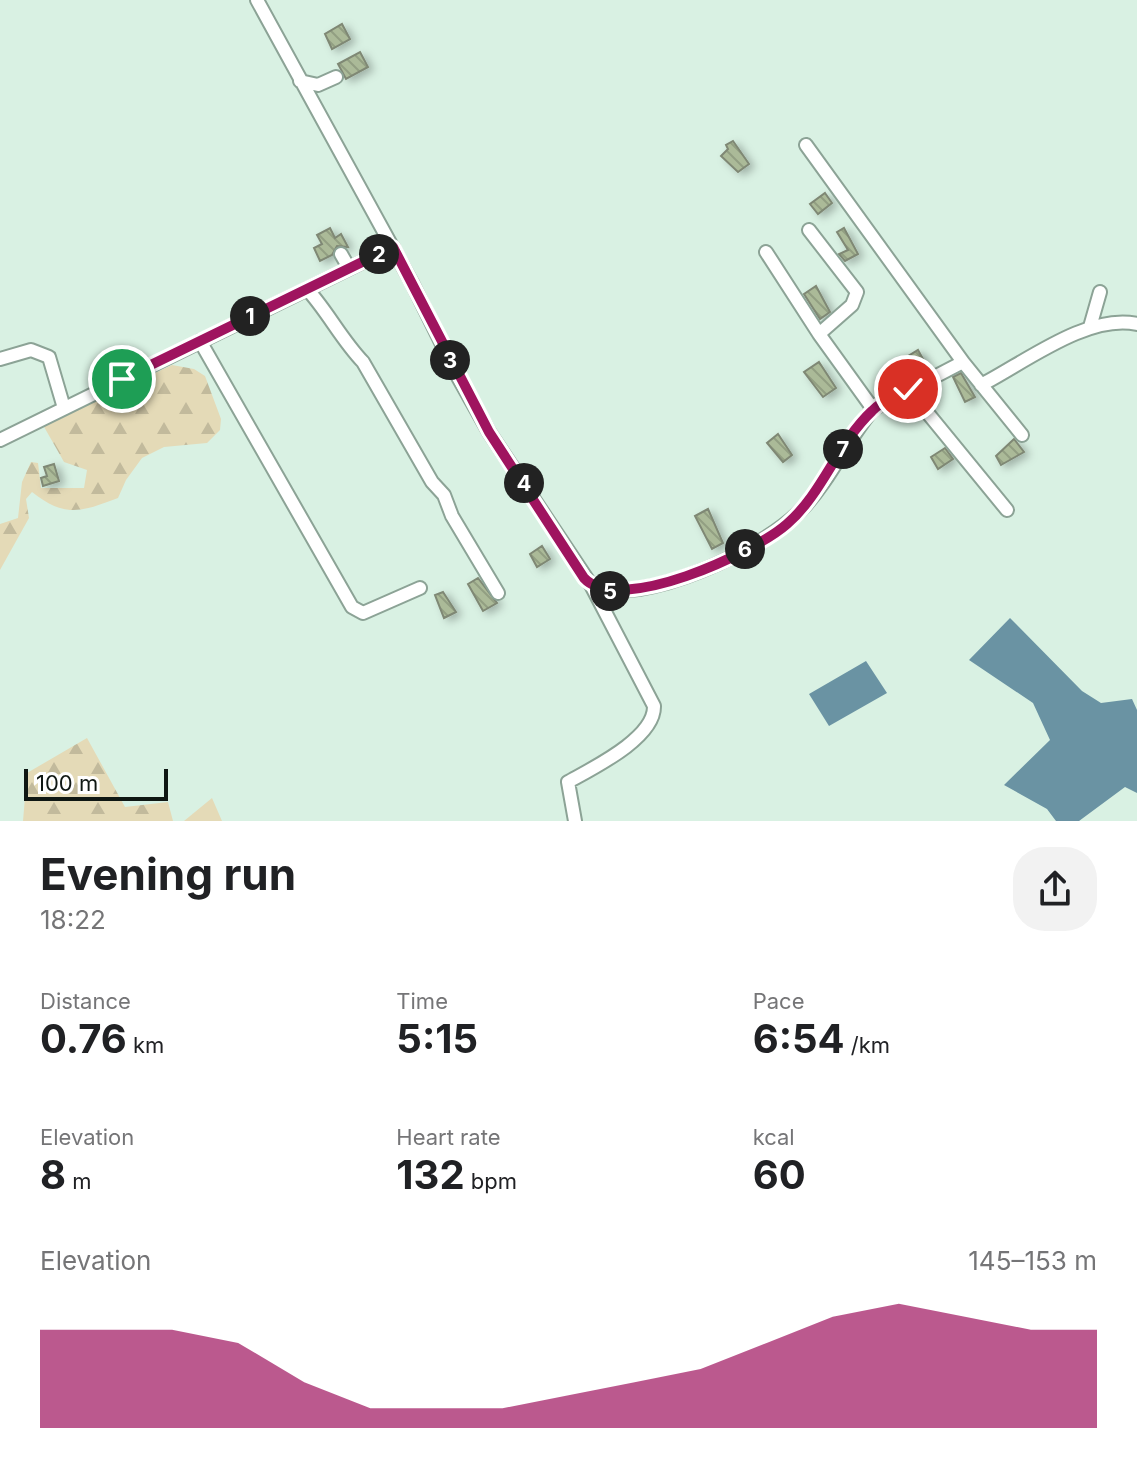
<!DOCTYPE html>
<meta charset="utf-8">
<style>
:root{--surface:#fff;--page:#f2f2f2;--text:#202124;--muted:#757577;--accent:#9f145f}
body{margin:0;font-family:Inter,sans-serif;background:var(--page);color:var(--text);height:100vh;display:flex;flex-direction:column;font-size:30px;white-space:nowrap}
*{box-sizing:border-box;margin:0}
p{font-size:26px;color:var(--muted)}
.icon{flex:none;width:44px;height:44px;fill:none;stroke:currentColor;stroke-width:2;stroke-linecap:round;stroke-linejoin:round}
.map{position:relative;height:821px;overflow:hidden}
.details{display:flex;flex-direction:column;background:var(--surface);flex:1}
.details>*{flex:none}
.scale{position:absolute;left:24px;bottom:20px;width:144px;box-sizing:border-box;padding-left:8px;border:4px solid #0f1713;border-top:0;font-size:22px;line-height:28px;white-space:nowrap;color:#0f1713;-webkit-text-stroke:6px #fff;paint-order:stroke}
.pin{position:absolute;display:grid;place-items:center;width:68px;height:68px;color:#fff;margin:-34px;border:4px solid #fff;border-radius:50%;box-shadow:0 2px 8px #0007}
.km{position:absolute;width:40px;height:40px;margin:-20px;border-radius:50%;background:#222;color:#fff;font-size:22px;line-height:40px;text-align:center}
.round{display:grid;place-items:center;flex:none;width:84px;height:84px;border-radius:32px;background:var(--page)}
.head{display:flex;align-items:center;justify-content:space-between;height:136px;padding:0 40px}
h1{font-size:44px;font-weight:700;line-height:60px}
.stats{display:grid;grid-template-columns:repeat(3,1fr);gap:12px;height:136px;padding:8px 40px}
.stats div{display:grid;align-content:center}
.stats b{font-size:40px;font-weight:700}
.stats small{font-size:22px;font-weight:400}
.stats p{font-size:22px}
.chart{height:224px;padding:16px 40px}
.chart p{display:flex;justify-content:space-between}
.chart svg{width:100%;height:144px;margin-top:8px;fill:var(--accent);opacity:.7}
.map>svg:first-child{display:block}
.forest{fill:url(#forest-firs)}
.water{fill:#6a93a3}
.building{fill:url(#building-back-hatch);stroke:#7f8874;stroke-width:2;filter:url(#shadow)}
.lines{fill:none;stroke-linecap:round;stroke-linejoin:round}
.minor-casing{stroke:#8ca396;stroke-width:16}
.minor{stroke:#fff;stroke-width:12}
.route-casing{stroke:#fff;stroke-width:16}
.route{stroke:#9f145f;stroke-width:10}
</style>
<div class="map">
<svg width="1137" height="821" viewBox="0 0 1137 821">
<defs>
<pattern id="forest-firs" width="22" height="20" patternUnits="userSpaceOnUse" patternTransform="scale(2)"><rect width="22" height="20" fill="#e4dab7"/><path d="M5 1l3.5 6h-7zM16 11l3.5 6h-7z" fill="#c2ba9c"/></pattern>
<pattern id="building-back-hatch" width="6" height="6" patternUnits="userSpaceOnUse" patternTransform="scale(2)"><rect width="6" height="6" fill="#abba98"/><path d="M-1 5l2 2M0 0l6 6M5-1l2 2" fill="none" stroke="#929f82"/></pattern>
<filter id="shadow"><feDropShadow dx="5" dy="3" stdDeviation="4" flood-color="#0004"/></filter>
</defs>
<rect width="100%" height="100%" fill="#d9f1e3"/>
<path class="forest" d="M 172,365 L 194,369 L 205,376 L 221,419 L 220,430 L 207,443 L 164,447 L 142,458 L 126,480 L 118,498 C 81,512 65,518 32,492 L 26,499 L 29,518 L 0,570 L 0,524 L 18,518 L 22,482 L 31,462 L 38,463 L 41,488 L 84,488 L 87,470 L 64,462 L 43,425 Z
M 87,738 L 125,807 L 168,802 L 173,821 L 23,821 L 27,773 Z
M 212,798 L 222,821 L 184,821 Z"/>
<path class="water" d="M 1010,618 L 1082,691 L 1101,703 L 1132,699 L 1137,710 L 1137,793 L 1125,787 L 1079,821 L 1056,821 L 1047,809 L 1004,785 L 1050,740 L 1033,703 L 969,660 Z
M 866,661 L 887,693 L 829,726 L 809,694 Z"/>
<path class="building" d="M 342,24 L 350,39 L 332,49 L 325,34 Z
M 360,52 L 368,67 L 346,79 L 338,64 Z
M 733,141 L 749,164 L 738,172 L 721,156 L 728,149 L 726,145 Z
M 825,193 L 832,203 L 818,214 L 810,204 Z
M 330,228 L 335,238 L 341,234 L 348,247 L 337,246 L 332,255 L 320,261 L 314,248 L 322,244 L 317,235 Z
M 844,228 L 858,254 L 845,261 L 839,254 L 848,250 L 837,232 Z
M 816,286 L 830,312 L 820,319 L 804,294 Z
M 918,350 L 923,359 L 907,371 L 900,361 Z
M 819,362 L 836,388 L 823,397 L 804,372 Z
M 961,373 L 975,397 L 965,402 L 953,377 Z
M 778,434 L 792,455 L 783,462 L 767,443 Z
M 1014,439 L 1024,452 L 1001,465 L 996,456 Z
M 945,448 L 953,459 L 938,469 L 931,457 Z
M 54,464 L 59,481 L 43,486 L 41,478 L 47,476 L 44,467 Z
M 708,509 L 723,543 L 712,549 L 695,516 Z
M 542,546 L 550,559 L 537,567 L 530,554 Z
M 478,578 L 497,603 L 483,611 L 468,584 Z
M 443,592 L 456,612 L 444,618 L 435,595 Z"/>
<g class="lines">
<g class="minor-casing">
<path id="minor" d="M 257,0 L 412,283 L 458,377 L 489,432 L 591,585 L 654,706 C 655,738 593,768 568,782 L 575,821
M 300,81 L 318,85 L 336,77
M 806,145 L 963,362
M 766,252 L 819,334
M 341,254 L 349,268
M 307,289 C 328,312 341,339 363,362 L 432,482 L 444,495 L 452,516 L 498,593
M 1090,327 L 1100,292
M 200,341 L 352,607 L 363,613 L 420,588
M 0,359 L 31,350 L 49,357 L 64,408
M 981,385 C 1024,363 1088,313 1137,324
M 908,389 L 1007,510
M 873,409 L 963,362 L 1022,435
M 0,440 L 393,247
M 591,585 C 641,609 766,548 802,509 C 830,480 847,440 873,409 L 819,334 L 852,305 L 857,292 L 809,230"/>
</g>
<use href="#minor" class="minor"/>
</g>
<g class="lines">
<g class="route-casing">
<path id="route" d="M 122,379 L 393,247 L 489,432 L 584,578 C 619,616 754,553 787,524 C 823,493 837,444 872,411 C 881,401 897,395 908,389"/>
</g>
<use href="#route" class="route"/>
</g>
</svg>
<div class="scale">100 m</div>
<div class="pin" style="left:122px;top:379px;background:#1e9e55"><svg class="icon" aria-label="arrive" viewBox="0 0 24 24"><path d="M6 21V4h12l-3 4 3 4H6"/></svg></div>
<div class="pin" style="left:908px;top:389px;background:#d93025"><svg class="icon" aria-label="check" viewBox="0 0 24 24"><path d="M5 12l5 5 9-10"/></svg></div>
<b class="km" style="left:250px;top:316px">1</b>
<b class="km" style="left:379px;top:254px">2</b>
<b class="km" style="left:450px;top:360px">3</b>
<b class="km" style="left:524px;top:483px">4</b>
<b class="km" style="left:610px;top:591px">5</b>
<b class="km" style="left:745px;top:549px">6</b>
<b class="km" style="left:843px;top:449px">7</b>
</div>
<section class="details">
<div class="head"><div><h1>Evening run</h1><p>18:22</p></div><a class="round"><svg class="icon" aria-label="share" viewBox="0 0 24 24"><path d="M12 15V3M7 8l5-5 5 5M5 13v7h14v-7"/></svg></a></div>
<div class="stats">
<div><p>Distance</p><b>0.76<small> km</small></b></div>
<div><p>Time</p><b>5:15</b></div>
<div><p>Pace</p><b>6:54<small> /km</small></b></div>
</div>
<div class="stats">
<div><p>Elevation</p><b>8<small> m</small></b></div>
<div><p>Heart rate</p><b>132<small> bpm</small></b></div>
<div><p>kcal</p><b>60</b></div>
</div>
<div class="chart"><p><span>Elevation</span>145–153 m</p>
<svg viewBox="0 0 160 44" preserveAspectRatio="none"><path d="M0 44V14L10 14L20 14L30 18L40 30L50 38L60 38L70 38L80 34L90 30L100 26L110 18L120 10L130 6L140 10L150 14L160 14V44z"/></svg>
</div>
</section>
